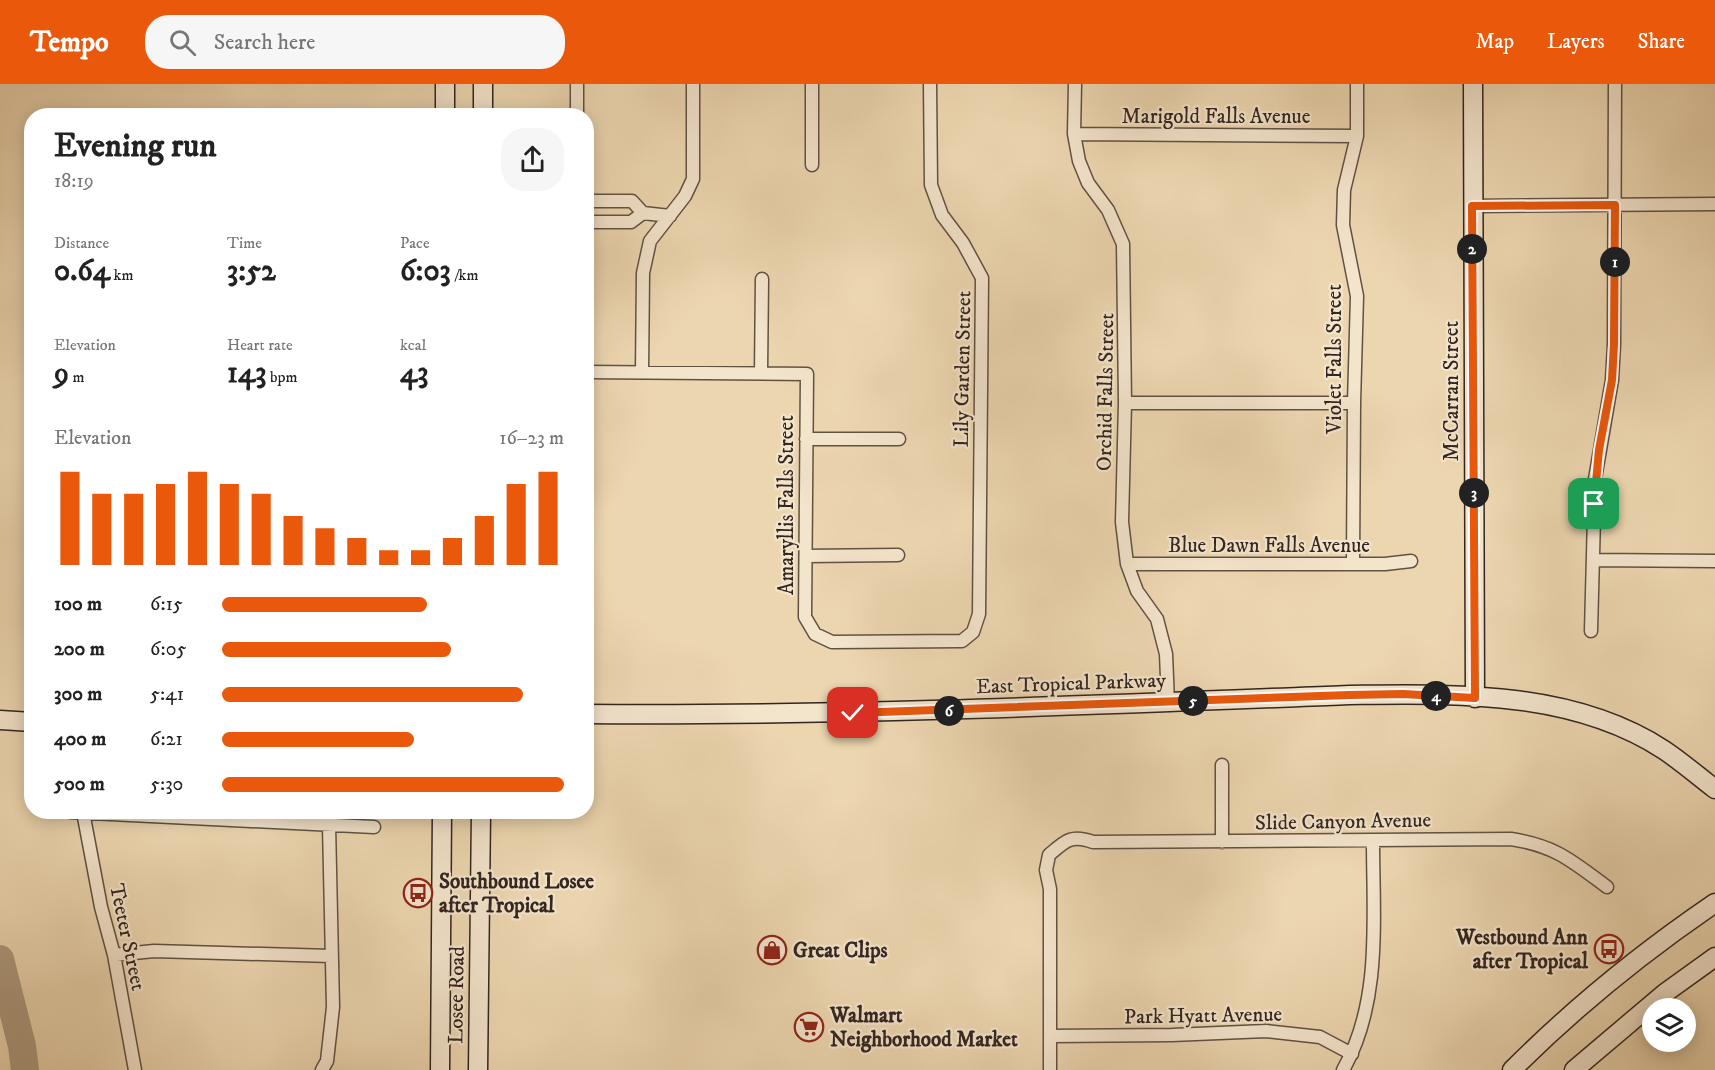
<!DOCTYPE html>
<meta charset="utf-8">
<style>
:root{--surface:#fff;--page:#f6f6f6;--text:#222;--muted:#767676;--accent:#ea580c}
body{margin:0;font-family:"IM FELL DW Pica",serif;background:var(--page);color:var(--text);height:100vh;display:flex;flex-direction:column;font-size:22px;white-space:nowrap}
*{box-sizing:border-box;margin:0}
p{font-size:20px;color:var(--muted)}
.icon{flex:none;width:33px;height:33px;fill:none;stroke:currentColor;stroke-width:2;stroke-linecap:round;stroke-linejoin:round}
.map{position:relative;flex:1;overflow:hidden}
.sheet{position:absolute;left:24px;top:24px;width:570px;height:711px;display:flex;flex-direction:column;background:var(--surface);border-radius:24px;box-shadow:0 3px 15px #0003}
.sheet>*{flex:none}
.buttons{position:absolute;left:1642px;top:914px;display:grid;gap:12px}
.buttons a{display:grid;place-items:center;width:54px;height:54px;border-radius:50%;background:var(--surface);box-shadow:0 3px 15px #0003;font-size:30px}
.pin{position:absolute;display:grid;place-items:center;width:51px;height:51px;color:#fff;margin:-26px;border-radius:12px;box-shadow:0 3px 9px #0006}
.km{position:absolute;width:30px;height:30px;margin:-15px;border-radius:50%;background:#222;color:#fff;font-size:16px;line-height:30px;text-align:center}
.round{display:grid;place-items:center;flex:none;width:63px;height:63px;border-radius:24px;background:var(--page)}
.headline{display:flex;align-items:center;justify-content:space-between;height:102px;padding:0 30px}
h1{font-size:33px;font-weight:700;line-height:45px}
.stats{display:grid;grid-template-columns:repeat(3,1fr);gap:9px;height:102px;padding:6px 30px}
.stats div{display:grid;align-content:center}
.stats b{font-size:30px;font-weight:700}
.stats small{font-size:16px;font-weight:400}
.stats p{font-size:16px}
.chart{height:168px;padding:12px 30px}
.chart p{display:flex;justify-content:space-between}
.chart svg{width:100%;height:108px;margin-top:6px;stroke:var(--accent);stroke-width:6}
ul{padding:0 30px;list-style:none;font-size:20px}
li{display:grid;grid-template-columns:96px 72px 1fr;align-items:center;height:45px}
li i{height:15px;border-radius:8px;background:var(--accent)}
header{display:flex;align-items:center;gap:36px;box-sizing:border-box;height:84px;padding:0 30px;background:var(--accent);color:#fff}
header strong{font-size:28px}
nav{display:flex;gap:33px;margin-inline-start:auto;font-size:21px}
.search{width:420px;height:54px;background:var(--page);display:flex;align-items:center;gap:15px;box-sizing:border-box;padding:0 21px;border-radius:24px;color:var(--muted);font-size:22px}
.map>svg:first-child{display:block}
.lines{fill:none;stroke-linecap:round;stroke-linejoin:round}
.river{stroke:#ad9a7f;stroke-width:28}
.street-casing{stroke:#615143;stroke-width:15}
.secondary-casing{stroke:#33251f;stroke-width:21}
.street{stroke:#f3e4cc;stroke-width:12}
.secondary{stroke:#f3e4cc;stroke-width:18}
.route-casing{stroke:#fff;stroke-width:12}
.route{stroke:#ea580c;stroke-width:8}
.labels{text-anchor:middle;stroke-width:4.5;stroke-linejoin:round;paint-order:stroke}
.street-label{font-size:21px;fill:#33251f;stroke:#f3e4cc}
.poi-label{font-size:21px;font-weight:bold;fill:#33251f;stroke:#f3e4cc;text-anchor:start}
</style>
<header>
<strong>Tempo</strong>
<div class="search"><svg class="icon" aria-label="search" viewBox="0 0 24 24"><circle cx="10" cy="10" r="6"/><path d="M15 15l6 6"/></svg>Search here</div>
<nav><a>Map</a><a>Layers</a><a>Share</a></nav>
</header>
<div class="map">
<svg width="1715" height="986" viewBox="0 0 1715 986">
<rect width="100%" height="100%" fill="#ecd6b0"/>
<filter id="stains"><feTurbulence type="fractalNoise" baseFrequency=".00333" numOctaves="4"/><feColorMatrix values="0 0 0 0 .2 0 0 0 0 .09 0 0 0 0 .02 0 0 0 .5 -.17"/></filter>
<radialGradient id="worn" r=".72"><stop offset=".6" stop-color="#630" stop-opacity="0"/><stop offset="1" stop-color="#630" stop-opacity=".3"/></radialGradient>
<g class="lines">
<path class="river" d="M 0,875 L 22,962 L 25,986"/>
<g class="street-casing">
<path id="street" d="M 1075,0 L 1074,50 L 1079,77 L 1088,99 L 1108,126 L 1123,160 L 1125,319 L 1122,438 L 1127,480 L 1137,507 L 1157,535 L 1166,570 L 1168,618
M 577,32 L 577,0
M 1074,50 L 1357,52
M 812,81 L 812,0
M 586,117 L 632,117 L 643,129
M 1472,122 L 1715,120
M 586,138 L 631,138 L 643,129 L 670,132
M 586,288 L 807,290 L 805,533 L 815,550 L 832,558 L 962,557 L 973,548 L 979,530 L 982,194 L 963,159 L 942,131 L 931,101 L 930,0
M 642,288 L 643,189 L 650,157 L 685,112 L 693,95 L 693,0
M 761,289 L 762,195
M 1125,319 L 1354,319
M 806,355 L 899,355
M 806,472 L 898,471
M 1593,476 L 1715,477
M 1127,480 L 1385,480 L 1411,477
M 1353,480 L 1354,319 L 1357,212 L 1343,141 L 1344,106 L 1357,52 L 1357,0
M 1591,547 L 1595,395 L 1612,296 L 1614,260 L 1615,0
M 1222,681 L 1222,758
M 70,728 L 374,743
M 83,728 L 101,823 L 114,871 L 135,986
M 114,871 L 154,867 L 331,872
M 1050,952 L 1172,951 L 1266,947 L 1320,953 L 1352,970
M 322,986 L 327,977 L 333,923 L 329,741
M 1050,986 L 1050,805 L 1046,786 L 1049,771 C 1065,757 1071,750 1093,758 L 1511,755 C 1556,762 1572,777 1607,803
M 1343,986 C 1382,918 1373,833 1373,757"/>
</g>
<g class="secondary-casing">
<path id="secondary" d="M 1473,0 L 1475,614
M 445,32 L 445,0
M 483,32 L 483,0
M 586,630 C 841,632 1095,621 1349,611 C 1455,610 1572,606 1664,666 C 1682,678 1698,692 1715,705
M 0,636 L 32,638
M 440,986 L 442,728
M 478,986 L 481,728
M 1512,986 C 1576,922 1640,870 1715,819
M 1574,986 L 1665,909 L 1715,873"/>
</g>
<use href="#street" class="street"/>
<use href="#secondary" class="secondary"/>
</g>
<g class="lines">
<g class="route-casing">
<path id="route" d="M 853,629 L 1349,611 L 1403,610 L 1475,614 L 1472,122 L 1615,121 L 1614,260 L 1612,296 L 1599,366 L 1594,420"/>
</g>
<use href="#route" class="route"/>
</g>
<defs>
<g id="bus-ring" transform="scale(1.5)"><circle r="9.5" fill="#f3e4cc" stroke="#8f2418" stroke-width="1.5"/><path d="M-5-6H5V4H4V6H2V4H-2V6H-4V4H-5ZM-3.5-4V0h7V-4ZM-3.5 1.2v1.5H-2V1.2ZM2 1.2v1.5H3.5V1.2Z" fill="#8f2418"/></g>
<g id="shop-ring" transform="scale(1.5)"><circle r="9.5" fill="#f3e4cc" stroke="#8f2418" stroke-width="1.5"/><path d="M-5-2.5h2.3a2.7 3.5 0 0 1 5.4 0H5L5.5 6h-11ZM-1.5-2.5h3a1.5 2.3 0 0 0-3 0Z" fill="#8f2418"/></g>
<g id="supermarket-ring" transform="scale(1.5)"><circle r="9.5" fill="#f3e4cc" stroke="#8f2418" stroke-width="1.5"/><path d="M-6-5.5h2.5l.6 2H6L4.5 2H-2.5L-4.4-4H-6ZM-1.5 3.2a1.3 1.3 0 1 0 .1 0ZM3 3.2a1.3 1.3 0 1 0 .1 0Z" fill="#8f2418"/></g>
</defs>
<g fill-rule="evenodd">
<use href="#bus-ring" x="418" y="809"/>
<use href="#bus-ring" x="1609" y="865"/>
<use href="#shop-ring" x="772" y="866"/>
<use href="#supermarket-ring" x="809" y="943"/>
</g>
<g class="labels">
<g class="street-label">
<text x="1216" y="39">Marigold Falls Avenue</text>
<text transform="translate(1334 275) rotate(-90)" y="7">Violet Falls Street</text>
<text transform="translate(962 285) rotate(-89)" y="7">Lily Garden Street</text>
<text transform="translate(1451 307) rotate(-90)" y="7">McCarran Street</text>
<text transform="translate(1105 308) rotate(-89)" y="7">Orchid Falls Street</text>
<text transform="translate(786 421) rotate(-90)" y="7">Amaryllis Falls Street</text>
<text x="1269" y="468">Blue Dawn Falls Avenue</text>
<text transform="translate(1071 599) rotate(-2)" y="7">East Tropical Parkway</text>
<text transform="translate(1343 737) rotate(-1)" y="7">Slide Canyon Avenue</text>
<text transform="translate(128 853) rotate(78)" y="7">Teeter Street</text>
<text transform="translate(456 911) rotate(-89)" y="7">Losee Road</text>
<text transform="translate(1203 931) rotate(-1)" y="7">Park Hyatt Avenue</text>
</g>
<g class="poi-label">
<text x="439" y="804">Southbound Losee<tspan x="439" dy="24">after Tropical</tspan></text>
<text x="1588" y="860" text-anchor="end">Westbound Ann<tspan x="1588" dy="24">after Tropical</tspan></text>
<text x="793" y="873">Great Clips</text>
<text x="830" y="938">Walmart<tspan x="830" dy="24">Neighborhood Market</tspan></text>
</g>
</g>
<rect width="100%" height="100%" filter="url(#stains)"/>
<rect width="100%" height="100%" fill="url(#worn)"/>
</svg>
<div class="buttons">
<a><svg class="icon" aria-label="layers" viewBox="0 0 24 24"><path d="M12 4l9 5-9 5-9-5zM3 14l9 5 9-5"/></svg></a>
</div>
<div class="pin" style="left:1594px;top:420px;background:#1e9e55"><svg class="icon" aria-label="arrive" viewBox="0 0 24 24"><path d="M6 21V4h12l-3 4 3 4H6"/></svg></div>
<div class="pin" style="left:853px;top:629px;background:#d93025"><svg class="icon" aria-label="check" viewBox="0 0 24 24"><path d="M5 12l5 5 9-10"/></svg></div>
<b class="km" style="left:1615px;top:178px">1</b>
<b class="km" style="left:1472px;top:165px">2</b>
<b class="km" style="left:1474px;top:409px">3</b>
<b class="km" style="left:1436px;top:612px">4</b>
<b class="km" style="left:1193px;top:617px">5</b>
<b class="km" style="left:949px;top:627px">6</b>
<section class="sheet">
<div class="headline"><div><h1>Evening run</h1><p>18:19</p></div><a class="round"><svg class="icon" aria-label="share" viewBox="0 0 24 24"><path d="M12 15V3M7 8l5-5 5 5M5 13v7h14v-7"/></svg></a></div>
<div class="stats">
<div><p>Distance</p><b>0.64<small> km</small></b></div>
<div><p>Time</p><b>3:52</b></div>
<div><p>Pace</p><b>6:03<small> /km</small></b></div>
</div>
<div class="stats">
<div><p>Elevation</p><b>9<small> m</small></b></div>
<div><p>Heart rate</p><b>143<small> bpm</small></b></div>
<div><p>kcal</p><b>43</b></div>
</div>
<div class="chart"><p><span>Elevation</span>16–23 m</p>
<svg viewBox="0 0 160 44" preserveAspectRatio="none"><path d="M5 44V6M15 44V15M25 44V15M35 44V11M45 44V6M55 44V11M65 44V15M75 44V24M85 44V29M95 44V33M105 44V38M115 44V38M125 44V33M135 44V24M145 44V11M155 44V6"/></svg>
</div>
<ul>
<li><b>100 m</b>6:15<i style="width:60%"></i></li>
<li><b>200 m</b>6:05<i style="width:67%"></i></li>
<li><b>300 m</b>5:41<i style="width:88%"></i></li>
<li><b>400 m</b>6:21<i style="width:56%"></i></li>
<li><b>500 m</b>5:30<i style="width:100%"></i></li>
</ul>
</section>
</div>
